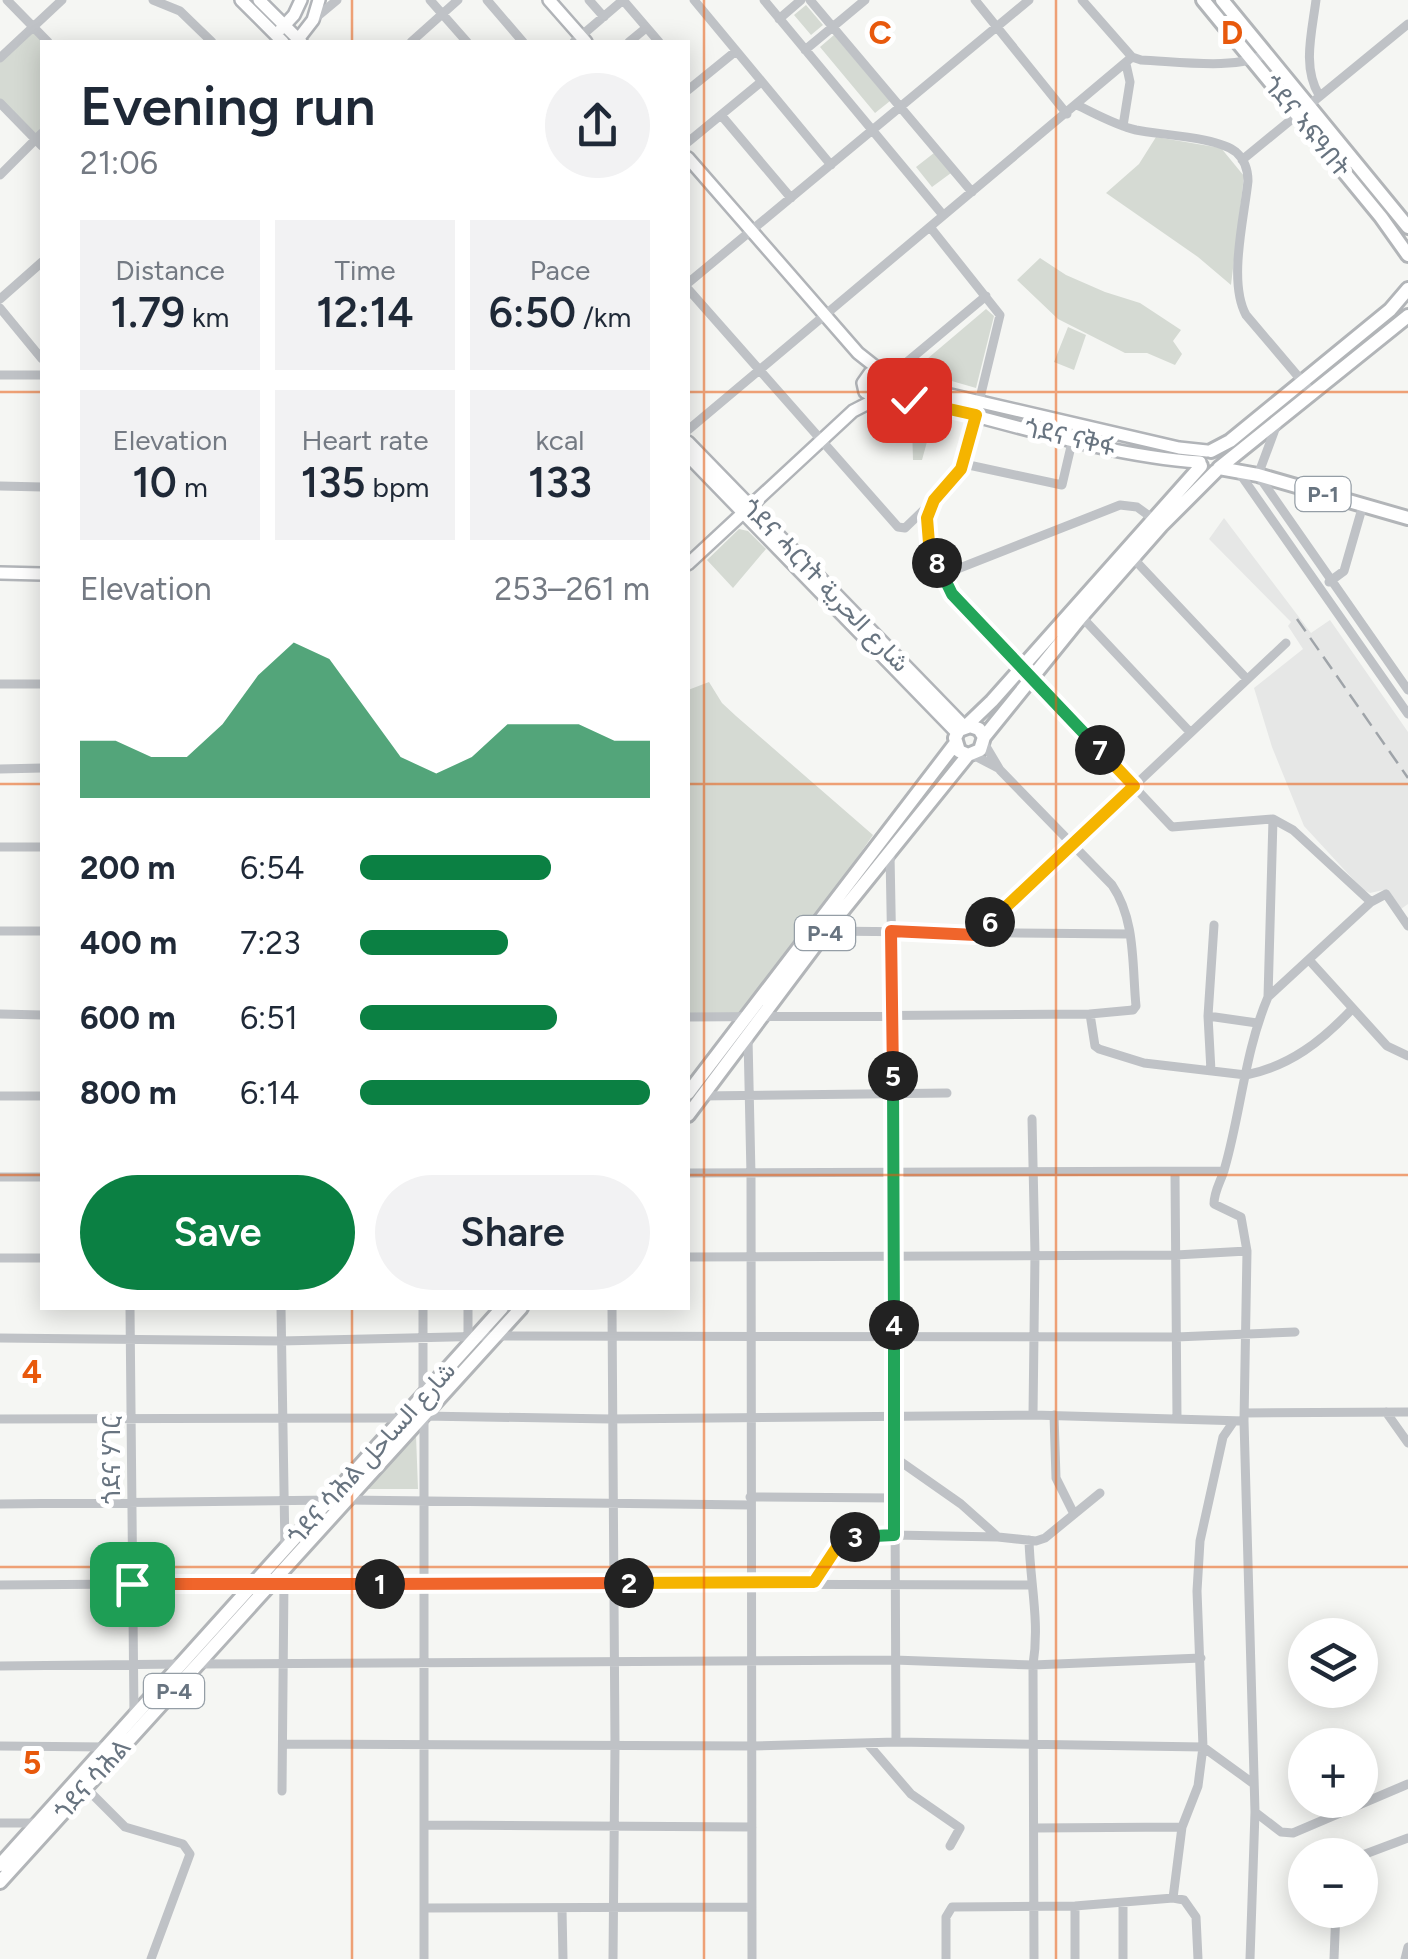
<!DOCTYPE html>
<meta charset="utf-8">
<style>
:root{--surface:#fff;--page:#f2f2f3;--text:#1f2937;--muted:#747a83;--accent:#0b8043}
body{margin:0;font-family:Figtree,Vazirmatn,"Noto Sans Ethiopic",sans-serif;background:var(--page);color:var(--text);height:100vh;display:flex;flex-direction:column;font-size:38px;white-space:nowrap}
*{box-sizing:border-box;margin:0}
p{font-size:32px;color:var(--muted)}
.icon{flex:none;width:55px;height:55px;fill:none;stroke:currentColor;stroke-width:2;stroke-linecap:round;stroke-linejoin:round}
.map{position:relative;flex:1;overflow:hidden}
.drawer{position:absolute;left:40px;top:40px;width:650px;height:1270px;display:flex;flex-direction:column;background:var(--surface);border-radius:0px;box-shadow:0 5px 25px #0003}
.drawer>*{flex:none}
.controls{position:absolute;left:1288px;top:1618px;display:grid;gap:20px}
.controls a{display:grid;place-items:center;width:90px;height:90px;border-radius:50%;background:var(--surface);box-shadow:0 5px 25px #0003;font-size:50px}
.pin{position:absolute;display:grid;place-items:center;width:85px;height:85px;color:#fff;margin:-42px;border-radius:20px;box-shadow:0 5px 15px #0006}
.km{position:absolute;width:50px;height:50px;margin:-25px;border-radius:50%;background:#222;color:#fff;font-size:28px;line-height:50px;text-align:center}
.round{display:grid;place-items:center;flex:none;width:105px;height:105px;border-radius:52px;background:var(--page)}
.summary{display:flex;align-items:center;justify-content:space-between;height:170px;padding:0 40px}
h1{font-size:55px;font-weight:600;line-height:75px}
.stats{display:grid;grid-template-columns:repeat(3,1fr);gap:15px;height:170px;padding:10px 40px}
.stats div{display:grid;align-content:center;border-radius:0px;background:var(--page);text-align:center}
.stats b{font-size:42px;font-weight:600}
.stats small{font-size:28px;font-weight:400}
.stats p{font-size:28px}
.chart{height:280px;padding:20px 40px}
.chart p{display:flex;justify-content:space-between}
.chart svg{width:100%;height:180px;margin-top:10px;fill:var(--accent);opacity:.7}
.cta{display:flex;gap:20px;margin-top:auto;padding:20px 40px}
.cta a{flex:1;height:115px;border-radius:60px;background:var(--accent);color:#fff;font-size:40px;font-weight:600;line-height:115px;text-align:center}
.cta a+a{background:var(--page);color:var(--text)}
ul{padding:0 40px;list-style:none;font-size:32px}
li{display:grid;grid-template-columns:160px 120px 1fr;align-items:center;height:75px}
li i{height:25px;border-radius:12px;background:var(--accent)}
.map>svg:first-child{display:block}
.built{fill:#e6e7e6}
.green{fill:#d5dad3}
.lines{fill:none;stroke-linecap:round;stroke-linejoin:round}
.major-casing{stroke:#b1b4b8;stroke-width:16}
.highway-casing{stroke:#b2b5b8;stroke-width:18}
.minor{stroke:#bfc2c6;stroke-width:9}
.major{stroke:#fff;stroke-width:11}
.highway{stroke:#fff;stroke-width:12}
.rail{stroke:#9fa4a9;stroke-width:2.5;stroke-dasharray:15 8;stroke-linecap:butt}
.split-1-casing{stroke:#fff;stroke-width:20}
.split-2-casing{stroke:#fff;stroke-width:20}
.split-3-casing{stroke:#fff;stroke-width:20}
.split-4-casing{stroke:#fff;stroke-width:20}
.split-5-casing{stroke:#fff;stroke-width:20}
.split-6-casing{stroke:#fff;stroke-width:20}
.split-7-casing{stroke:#fff;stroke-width:20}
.split-8-casing{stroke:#fff;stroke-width:20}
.split-9-casing{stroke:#fff;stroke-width:20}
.split-1{stroke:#f0652b;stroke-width:12}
.split-2{stroke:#f0652b;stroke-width:12}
.split-3{stroke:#f5b400;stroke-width:12}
.split-4{stroke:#22a559;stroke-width:12}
.split-5{stroke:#22a559;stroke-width:12}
.split-6{stroke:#f0652b;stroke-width:12}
.split-7{stroke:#f5b400;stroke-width:12}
.split-8{stroke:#22a559;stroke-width:12}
.split-9{stroke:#f5b400;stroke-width:12}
.grid{fill:none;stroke:#e8590c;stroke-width:2.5;stroke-opacity:0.55}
.labels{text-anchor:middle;stroke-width:10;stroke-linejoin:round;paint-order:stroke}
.shield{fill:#fff;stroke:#959ea6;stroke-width:2.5}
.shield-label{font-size:22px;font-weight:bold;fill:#687480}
.street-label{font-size:25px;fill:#687480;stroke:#fff}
.grid-label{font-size:32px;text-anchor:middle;font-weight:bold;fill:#e8590c;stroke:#fff;stroke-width:10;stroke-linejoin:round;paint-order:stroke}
</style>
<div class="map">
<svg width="1408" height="1959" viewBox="0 0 1408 1959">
<rect width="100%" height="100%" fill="#f5f6f3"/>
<path class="built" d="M 1224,518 L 1311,633 L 1330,620 L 1408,732 L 1408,904 L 1401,909 L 1388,889 L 1370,893 L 1362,889 L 1304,826 L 1272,747 L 1254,688 L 1303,649 L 1288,626 L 1291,622 L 1209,539 Z"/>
<path class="green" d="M 806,5 L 823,25 L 811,35 L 794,15 Z
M 35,29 L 42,42 L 42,130 L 36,137 L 0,100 L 0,62 Z
M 834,35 L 890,101 L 875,113 L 820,47 Z
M 1156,137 L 1221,148 L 1244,176 L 1231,285 L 1198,257 L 1106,193 L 1139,164 Z
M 934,153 L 951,173 L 932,187 L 916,167 Z
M 1040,258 L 1066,275 L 1105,292 L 1140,303 L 1181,330 L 1173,341 L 1182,354 L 1175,365 L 1147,353 L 1125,353 L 1058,319 L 1017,280 Z
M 986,309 L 994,316 L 976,388 L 924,373 L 927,359 Z
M 1068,327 L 1086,335 L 1074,370 L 1054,362 Z
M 914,411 L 934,416 L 922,460 L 913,460 L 912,426 L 897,429 L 896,412 Z
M 739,529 L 748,531 L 766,549 L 733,588 L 707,560 Z
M 709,682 L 722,703 L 736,716 L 873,835 L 747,1015 L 688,1015 L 688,690 Z
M 416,1435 L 418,1489 L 365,1489 Z"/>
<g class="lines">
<g class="major-casing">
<path id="major" d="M 241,0 L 283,42
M 259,0 L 301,42
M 549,0 L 586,42
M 281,29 L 294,15 L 301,0
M 296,42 L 313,20 L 319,0
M 688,158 L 858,353 L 882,372
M 890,381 L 1179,448 L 1207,451
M 882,398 L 909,399 C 1002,421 1106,456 1200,462
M 688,442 L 964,726
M 688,456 L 957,733
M 688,564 L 853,411 L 888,393 L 889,377 L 878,371 L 870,373 L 863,383 L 865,392 L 877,398
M 0,573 L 42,574"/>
</g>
<g class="highway-casing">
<path id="highway" d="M 1203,0 L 1381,217 L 1408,255
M 1222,0 L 1408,227
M 1211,451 L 1230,441 L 1390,310 L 1408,289
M 1219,468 L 1408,316
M 1219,468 L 1258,475 L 1408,518
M 966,726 L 992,701 L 1201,466
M 984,737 L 1081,617 L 1161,526 L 1216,471
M 688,1093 L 955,744
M 688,1115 L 826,931 L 968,755 L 980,750 L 984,737 L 979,729 L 970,726 L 959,730 L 955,738 L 959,751 L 968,755
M 0,1865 L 502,1308
M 0,1882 L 521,1308"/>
</g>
<path class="minor" d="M 7,0 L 48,42
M 153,0 L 180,11 L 212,42
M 430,0 L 467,42
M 487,0 L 523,42
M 589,0 L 604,17
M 694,0 L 831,165
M 764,0 L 943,215
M 810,0 L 972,192
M 975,0 L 1067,114
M 1082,0 L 1132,57
M 1316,0 C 1312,32 1302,67 1319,95
M 779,19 L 801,0
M 313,20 L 337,0
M 411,42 L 458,0
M 574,42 L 623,0 L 659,42
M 629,42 L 646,28
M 805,50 L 865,0
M 1132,57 L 1141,60 C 1174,61 1240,71 1266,53
M 0,58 L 62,0
M 688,90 L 736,51
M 0,103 L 42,146
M 1077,105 C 1096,114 1115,125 1136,130 C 1161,135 1218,137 1236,152 C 1245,160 1248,170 1248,181 C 1244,219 1228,282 1246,315 L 1313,394
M 721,115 L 791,198
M 1123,126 L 1130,82 L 1126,64
M 688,142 L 761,82
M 1242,160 L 1408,24
M 0,175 L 42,133
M 930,227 L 1000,315 L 965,460 L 955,478 L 934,501 L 927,518 L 929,543 L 952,593 L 1172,827 L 1273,819 L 1268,997 C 1245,1051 1241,1111 1225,1167 C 1222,1180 1214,1190 1214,1204 L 1241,1217 L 1247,1251 L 1244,1421 L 1255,1812 L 1250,1959
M 688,283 L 1029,0
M 688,289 L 898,527 L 905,528 L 932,502
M 0,299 L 42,262
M 0,308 L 42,359
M 0,375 L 42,375
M 889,377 L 986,296
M 1277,424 L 1258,475 L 1408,690
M 688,430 L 1132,57
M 964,464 L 1062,485 L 1076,425
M 1238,471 L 1408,714
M 0,486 L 42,487
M 1131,556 L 1246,678
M 942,575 L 1120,505 L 1137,507 L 1156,521
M 1329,582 L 1344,571 L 1363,505
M 1078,613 L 1189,731
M 0,684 L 42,684
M 973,755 L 998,768
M 0,769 L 42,768
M 0,847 L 42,847
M 890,854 L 893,1016 L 896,1742
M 1371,902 L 1386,894 L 1408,926
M 0,931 L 42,931
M 826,931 L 1129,934
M 976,935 L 1286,643
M 1310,961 L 1387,1046 L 1408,1056
M 1268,997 L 1371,902 L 1293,830 L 1273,819
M 0,1014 L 42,1015
M 1090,1014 L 1095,1046 L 1099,1049 L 1144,1063 L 1246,1075 C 1290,1066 1322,1041 1352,1009
M 1208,1016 L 1257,1023
M 688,1017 L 1090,1014 L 1133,1010 L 1136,1006 C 1132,966 1136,920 1112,885 L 1000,770 L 984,743
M 748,1038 L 751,1175 L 752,1959
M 1211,1071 L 1208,1016 L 1214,925
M 0,1096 L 42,1096
M 700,1096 L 947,1093
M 1032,1119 L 1035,1254 L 1033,1415
M 688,1173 L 1224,1171
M 1175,1173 L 1177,1418
M 0,1177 L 42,1177
M 688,1257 L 1176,1255 L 1247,1251
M 0,1258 L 42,1258
M 130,1308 L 134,1715
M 281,1308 L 285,1550
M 423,1308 L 423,1396
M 468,1308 L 468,1337
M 612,1308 L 615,1745 L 613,1959
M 0,1338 L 281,1341 L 494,1336 L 1176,1337 L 1295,1332
M 1386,1412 L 1408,1443
M 1244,1413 L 1408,1412
M 1054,1415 L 1056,1478 L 1074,1514
M 423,1416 L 611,1419 L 1033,1415 L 1244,1421
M 424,1417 L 424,1959
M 0,1419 L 402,1418
M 750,1497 L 894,1498
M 347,1500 L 750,1505
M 0,1504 L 332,1500
M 998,1537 L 1036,1541 L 1045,1538 L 1100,1493
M 1029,1540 C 1030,1583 1040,1621 1033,1665 L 1034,1959
M 814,1582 L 844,1539 L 894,1535 L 998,1537 L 961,1504 L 894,1457
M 273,1583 L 1030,1585
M 0,1585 L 257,1583
M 198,1664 L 894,1660 L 1033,1665 L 1201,1658
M 0,1666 L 182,1664
M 283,1744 L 753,1746 L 896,1742 L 1203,1747 L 1254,1784
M 868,1744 L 911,1794 L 960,1828 L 950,1846
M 0,1746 L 107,1747
M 86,1788 L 125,1827 L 183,1844 L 190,1854 L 151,1959
M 282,1791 L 284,1580
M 1255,1812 L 1281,1832 L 1293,1833 L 1408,1784
M 0,1823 L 40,1823
M 425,1825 L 752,1827
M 1036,1828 L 1182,1827
M 1360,1856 L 1408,1838
M 1173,1898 L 1182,1827 L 1198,1786 L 1203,1747 L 1197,1591 L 1200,1541 L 1223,1437 L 1234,1421
M 426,1908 L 752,1907
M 562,1909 L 563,1959
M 946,1959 L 946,1917 L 952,1907 L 1075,1906 L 1173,1898 L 1184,1900 L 1196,1917 L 1198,1959
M 1075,1959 L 1075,1906
M 1123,1959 L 1123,1904
M 1334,1959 L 1336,1910
M 1405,1959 L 1408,1947"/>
<use href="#major" class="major"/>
<use href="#highway" class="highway"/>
<path class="rail" d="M 1297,619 L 1408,778"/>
</g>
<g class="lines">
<g class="split-1-casing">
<path id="split-1" d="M 132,1584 L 380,1584"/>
</g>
<g class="split-2-casing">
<path id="split-2" d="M 380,1584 L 629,1583"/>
</g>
<g class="split-3-casing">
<path id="split-3" d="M 629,1583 L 814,1582 L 841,1541 L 855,1537"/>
</g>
<g class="split-4-casing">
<path id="split-4" d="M 855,1537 L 894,1535 L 894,1325"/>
</g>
<g class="split-5-casing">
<path id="split-5" d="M 893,1076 L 894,1325"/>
</g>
<g class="split-6-casing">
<path id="split-6" d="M 893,1076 L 891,931 L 976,935 L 990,922"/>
</g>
<g class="split-7-casing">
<path id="split-7" d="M 990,922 L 1134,786 L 1100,750"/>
</g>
<g class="split-8-casing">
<path id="split-8" d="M 937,563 L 952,594 L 1100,750"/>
</g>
<g class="split-9-casing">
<path id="split-9" d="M 909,400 L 976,415 L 961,469 L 934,500 L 927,518 L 929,543 L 937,563"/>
</g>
<use href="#split-1" class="split-1"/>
<use href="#split-2" class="split-2"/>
<use href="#split-3" class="split-3"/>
<use href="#split-4" class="split-4"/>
<use href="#split-5" class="split-5"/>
<use href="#split-6" class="split-6"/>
<use href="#split-7" class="split-7"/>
<use href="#split-8" class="split-8"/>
<use href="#split-9" class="split-9"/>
</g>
<path class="grid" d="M 352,0 L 352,42M 704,0 L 704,1959M 1056,0 L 1056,1959M 0,392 L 42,392M 688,392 L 1408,392M 0,784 L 42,784M 688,784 L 1408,784M 0,1175 L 42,1175M 688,1175 L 1408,1175M 352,1308 L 352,1959M 0,1567 L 1408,1567"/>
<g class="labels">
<g class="shield">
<rect x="1295.5" y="477" width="55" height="34" rx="8"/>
<rect x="795" y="916" width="60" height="34" rx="8"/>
<rect x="144" y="1674" width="60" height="34" rx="8"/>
</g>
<g class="shield-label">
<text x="1323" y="502">P-1</text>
<text x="825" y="941">P-4</text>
<text x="174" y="1699">P-4</text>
</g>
<g class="street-label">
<text transform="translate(1307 126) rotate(51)" y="9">ጎደና ኣፍዓበት</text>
<text transform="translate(1070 437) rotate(13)" y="9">ጎደና ናቅፋ</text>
<text transform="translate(826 585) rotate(46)" y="9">ጎደና ሓርነት شارع الحرية</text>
<text transform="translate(371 1453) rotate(-48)" y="9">ጎደና ሳሕል شارع الساحل</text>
<text transform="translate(111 1460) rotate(-90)" y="9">ጎደና ሃገር</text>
<text transform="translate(92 1779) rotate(-48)" y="9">ጎደና ሳሕል</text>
</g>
</g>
<g class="grid-label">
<text x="880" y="44">C</text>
<text x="1232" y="44">D</text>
<text x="32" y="1383">4</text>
<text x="32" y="1774">5</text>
</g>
</svg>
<div class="controls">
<a><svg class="icon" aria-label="layers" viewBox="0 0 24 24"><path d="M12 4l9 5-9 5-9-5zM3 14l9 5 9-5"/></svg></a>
<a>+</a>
<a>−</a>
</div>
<div class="pin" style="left:132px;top:1584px;background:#1e9e55"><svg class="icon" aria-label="arrive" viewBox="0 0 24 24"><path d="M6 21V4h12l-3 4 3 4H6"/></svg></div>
<div class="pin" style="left:909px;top:400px;background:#d93025"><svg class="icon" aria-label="check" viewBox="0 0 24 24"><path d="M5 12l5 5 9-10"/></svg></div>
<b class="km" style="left:380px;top:1584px">1</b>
<b class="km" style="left:629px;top:1583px">2</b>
<b class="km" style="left:855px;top:1537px">3</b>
<b class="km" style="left:894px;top:1325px">4</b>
<b class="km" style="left:893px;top:1076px">5</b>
<b class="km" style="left:990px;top:922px">6</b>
<b class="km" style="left:1100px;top:750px">7</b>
<b class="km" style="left:937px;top:563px">8</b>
<section class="drawer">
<div class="summary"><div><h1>Evening run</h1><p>21:06</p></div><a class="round"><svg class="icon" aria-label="share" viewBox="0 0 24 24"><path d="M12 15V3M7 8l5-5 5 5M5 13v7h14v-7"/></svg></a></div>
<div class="stats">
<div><p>Distance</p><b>1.79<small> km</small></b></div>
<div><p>Time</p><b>12:14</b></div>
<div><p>Pace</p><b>6:50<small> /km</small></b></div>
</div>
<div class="stats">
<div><p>Elevation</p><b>10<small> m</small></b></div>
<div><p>Heart rate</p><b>135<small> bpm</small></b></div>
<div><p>kcal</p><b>133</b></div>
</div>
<div class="chart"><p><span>Elevation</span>253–261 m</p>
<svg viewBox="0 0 160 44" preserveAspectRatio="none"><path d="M0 44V30L10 30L20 34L30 34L40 26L50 14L60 6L70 10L80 22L90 34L100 38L110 34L120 26L130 26L140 26L150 30L160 30V44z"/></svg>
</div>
<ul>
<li><b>200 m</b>6:54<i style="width:66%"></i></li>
<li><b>400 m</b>7:23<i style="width:51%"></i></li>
<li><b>600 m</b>6:51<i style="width:68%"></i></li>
<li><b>800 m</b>6:14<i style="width:100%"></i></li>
</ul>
<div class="cta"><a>Save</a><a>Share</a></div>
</section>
</div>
